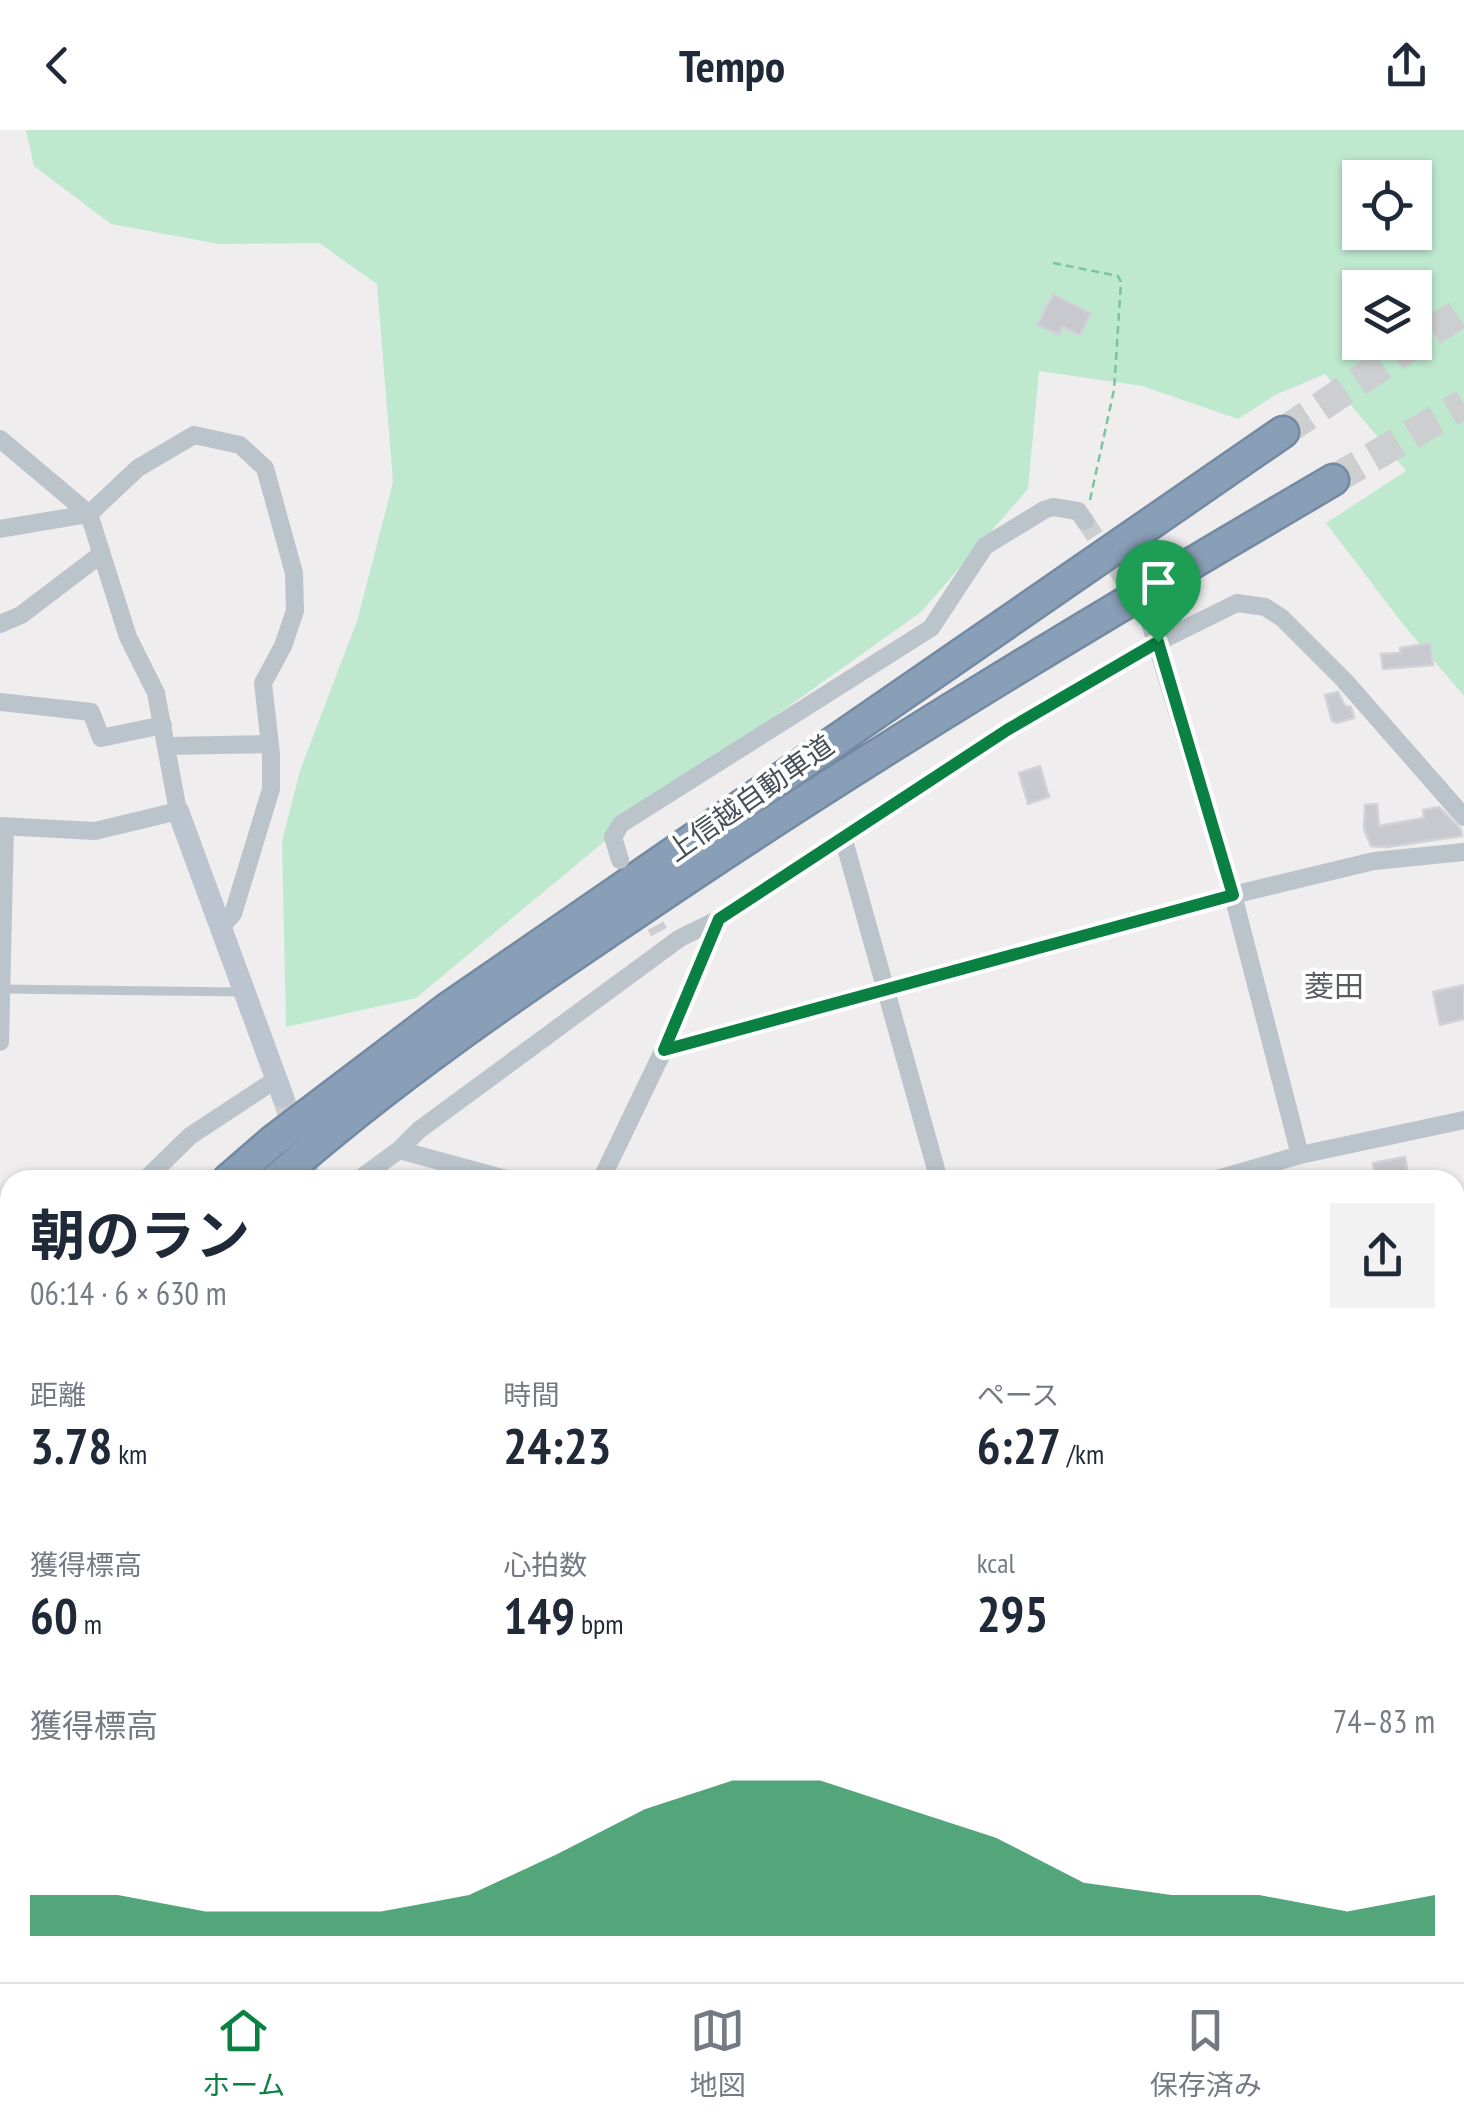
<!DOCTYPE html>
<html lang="ja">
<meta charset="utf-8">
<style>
:root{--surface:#fff;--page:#f2f2f3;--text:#1f2937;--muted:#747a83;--line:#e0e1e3;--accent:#0b8043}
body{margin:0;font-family:"PT Sans Narrow","Noto Sans JP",sans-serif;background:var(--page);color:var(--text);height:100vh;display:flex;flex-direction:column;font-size:38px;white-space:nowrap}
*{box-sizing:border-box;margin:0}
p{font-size:32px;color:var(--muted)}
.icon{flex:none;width:55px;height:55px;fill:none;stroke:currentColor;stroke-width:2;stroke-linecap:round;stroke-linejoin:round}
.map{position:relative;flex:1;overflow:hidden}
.panel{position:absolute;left:0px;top:1040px;width:1465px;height:812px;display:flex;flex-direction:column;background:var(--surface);border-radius:30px 30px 0 0;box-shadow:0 2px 8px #0004}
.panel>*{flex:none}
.fabs{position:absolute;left:1342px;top:30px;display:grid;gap:20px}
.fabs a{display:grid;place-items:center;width:90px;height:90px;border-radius:0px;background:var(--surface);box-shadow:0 2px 8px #0004;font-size:50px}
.pin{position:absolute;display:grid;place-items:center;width:85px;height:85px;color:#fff;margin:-102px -42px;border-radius:50% 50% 50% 0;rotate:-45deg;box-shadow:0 0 10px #0007}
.pin .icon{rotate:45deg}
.round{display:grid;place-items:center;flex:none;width:105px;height:105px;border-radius:0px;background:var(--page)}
.headline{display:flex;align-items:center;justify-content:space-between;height:170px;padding:0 30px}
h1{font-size:55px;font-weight:700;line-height:75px}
.stats{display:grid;grid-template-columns:repeat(3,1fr);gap:15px;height:170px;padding:10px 30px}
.stats div{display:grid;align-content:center}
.stats b{font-size:50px;font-weight:700}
.stats small{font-size:28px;font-weight:400}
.stats p{font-size:28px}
.chart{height:280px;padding:20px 30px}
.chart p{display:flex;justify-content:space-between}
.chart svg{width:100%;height:180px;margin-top:10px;fill:var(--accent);opacity:.7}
header{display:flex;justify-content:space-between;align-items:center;height:130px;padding:0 30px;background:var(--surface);font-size:45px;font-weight:700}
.menu{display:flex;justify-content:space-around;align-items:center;height:140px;border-top:2px solid var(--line);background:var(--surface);font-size:28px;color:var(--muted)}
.menu a{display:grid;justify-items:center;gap:5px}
.menu .on{color:var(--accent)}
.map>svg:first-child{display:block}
.green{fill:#bfe9cf;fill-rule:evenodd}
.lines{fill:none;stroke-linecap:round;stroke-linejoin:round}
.stream{stroke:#90d1e2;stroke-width:5}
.building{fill:#c7c9cf;stroke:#d1d3d8;stroke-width:2.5}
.street-tunnel{stroke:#cdcecf;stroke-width:18;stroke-dasharray:18 9;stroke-linecap:butt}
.secondary-tunnel{stroke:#cdcecf;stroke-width:22;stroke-dasharray:22 11;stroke-linecap:butt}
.highway-tunnel{stroke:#cdcecf;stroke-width:30;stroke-dasharray:30 15;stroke-linecap:butt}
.highway-casing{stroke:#748aa3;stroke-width:35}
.path{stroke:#7ac4a0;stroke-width:2.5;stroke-dasharray:8 5;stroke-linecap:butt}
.lane{stroke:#bcc4cb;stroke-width:9}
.street{stroke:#bcc4cb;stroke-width:18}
.secondary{stroke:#bcc5cf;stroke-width:22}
.highway{stroke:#899fb7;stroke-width:30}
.route-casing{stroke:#fff;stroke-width:20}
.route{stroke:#0b8043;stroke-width:12}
.labels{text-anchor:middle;stroke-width:8;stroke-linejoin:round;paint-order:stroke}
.street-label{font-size:28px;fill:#475058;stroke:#fff}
.neighbourhood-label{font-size:30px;fill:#5a5d61;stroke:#fff}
</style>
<header><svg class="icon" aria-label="back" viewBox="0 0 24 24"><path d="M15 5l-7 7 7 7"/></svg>Tempo<svg class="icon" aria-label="share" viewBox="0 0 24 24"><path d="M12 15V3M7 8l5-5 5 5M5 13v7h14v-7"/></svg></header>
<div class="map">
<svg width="1464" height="1852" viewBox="0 0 1464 1852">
<rect width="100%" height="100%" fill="#efeded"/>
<path class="green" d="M 26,0 L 1464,0 L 1464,566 L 1402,493 L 1326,393 L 1406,341 L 1325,244 L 1275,265 L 1238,289 L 1142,256 L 1039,241 L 1028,359 L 921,482 L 640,682 L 416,868 L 286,897 L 282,711 L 300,641 L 358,488 L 393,352 L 377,154 L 319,113 L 219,114 L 111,94 L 34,36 ZM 1360,48 L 1415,48 L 1415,102 L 1360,102 ZM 1360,158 L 1415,158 L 1415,212 L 1360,212 Z"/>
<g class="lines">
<path class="stream" d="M 1455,1638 L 1464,1637
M 1096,1852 L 1104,1842"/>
</g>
<path class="building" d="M 1053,164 L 1091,183 L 1080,205 L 1063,197 L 1059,205 L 1037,195 Z
M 1430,513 L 1433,535 L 1383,539 L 1381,524 L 1401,523 L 1400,518 Z
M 1338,562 L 1345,576 L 1351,577 L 1354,588 L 1337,593 L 1332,591 L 1325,565 Z
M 1040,636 L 1049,667 L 1028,674 L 1019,643 Z
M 1377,674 L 1379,696 L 1424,688 L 1423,680 L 1439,677 L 1461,699 L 1462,706 L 1387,717 L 1371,716 L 1364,699 L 1365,675 Z
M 1464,855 L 1464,889 L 1440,895 L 1433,862 Z
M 1405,1027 L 1409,1050 L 1376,1050 L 1373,1033 Z"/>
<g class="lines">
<path class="street-tunnel" d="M 1085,391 L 1139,473
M 643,772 L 659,802"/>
<path class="secondary-tunnel" d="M 283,967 L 310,1050"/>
<path class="highway-tunnel" d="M 1283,302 L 1464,180
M 1333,350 L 1464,274"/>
<g class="highway-casing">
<path id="highway" d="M 228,1050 L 273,1011 L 447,879 L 1283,302
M 276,1050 C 389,950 515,864 640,780 C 865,627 1098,488 1333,350
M 0,1291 L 10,1279
M 0,1340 L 10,1327"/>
</g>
<path class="path" d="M 1053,133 L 1118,146 L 1121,152 L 1114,260 L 1090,370
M 1225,1842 L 1227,1852
M 93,1852 L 94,1842"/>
<path class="lane" d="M 0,859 L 242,862
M 198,1842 L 201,1852"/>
<path class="street" d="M 0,309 L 89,384 L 128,507 L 156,563 L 178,681 L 95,701 L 0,696
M 0,399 L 89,384 L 138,338 L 194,305 L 240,315 L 265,338 L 294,443 L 295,481 L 283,516 L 263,553 L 271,624 L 271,659 L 233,784 L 220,798
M 1148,486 L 1233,765 L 1300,1025
M 0,494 L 21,485 L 100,425
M 0,572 L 91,582 L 101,608 L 163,595
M 168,616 L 270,614
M 843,707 L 939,1050
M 620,730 L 613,707 L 621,694 L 931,498 L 985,416 L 1044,380 L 1053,377 L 1078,381 L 1085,391
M 0,912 L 5,697
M 664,919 L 1233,765 L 1374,731 L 1464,722
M 399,1020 L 510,1050
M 145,1050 L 190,1006 L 275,950
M 358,1050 L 399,1020 L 419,1000 L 680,808 L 719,789 L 1007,600 L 1158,512 L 1237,473 L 1265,477 L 1282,488 L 1344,550 L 1464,687
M 601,1050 L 664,919 L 719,789
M 1214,1050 L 1300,1025 L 1464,990
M 1455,1174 L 1464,1172
M 0,1253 L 10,1243
M 0,1379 L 10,1367
M 1455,1649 L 1464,1648
M 0,1837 L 10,1837
M 676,1842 L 683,1852
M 698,1852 L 703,1842
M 1124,1852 L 1131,1842"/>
<path class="secondary" d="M 178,681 L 283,967
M 1455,1308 L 1464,1306
M 0,1577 L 10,1577
M 1455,1578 L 1464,1578
M 281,1852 L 283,1842"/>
<use href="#highway" class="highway"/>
</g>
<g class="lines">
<g class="route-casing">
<path id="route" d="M 1158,512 L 1233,765 L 664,920 L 719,789 L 1007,600 Z"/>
</g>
<use href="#route" class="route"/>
</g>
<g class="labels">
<g class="street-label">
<text transform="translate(750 668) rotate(-35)" y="10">上信越自動車道</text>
</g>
<g class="neighbourhood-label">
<text x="1334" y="867">菱田</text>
</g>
</g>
</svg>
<div class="fabs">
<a><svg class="icon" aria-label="locate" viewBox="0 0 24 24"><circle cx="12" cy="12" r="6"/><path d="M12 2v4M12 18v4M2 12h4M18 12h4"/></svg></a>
<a><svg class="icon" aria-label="layers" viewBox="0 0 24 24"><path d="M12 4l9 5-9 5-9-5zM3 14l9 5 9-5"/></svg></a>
</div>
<div class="pin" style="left:1158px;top:512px;background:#1e9e55"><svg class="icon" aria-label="arrive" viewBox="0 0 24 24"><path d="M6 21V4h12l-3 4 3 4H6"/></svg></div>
<section class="panel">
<div class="headline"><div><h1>朝のラン</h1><p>06:14 · 6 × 630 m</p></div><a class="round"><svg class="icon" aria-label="share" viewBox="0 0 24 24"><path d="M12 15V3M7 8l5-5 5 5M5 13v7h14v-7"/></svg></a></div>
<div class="stats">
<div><p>距離</p><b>3.78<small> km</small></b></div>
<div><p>時間</p><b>24:23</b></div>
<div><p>ペース</p><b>6:27<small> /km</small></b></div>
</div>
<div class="stats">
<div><p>獲得標高</p><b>60<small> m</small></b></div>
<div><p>心拍数</p><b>149<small> bpm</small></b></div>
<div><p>kcal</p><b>295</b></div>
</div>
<div class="chart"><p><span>獲得標高</span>74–83 m</p>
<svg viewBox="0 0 160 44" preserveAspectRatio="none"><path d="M0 44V34L10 34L20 38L30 38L40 38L50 34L60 24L70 13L80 6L90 6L100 13L110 20L120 31L130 34L140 34L150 38L160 34V44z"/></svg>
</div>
</section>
</div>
<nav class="menu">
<a class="on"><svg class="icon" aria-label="home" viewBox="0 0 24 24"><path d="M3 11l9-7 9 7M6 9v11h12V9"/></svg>ホーム</a>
<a><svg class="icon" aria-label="map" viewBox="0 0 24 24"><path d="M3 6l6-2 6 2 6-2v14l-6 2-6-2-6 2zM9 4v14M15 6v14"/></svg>地図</a>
<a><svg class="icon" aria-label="saved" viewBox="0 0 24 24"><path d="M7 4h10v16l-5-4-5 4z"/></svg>保存済み</a>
</nav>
